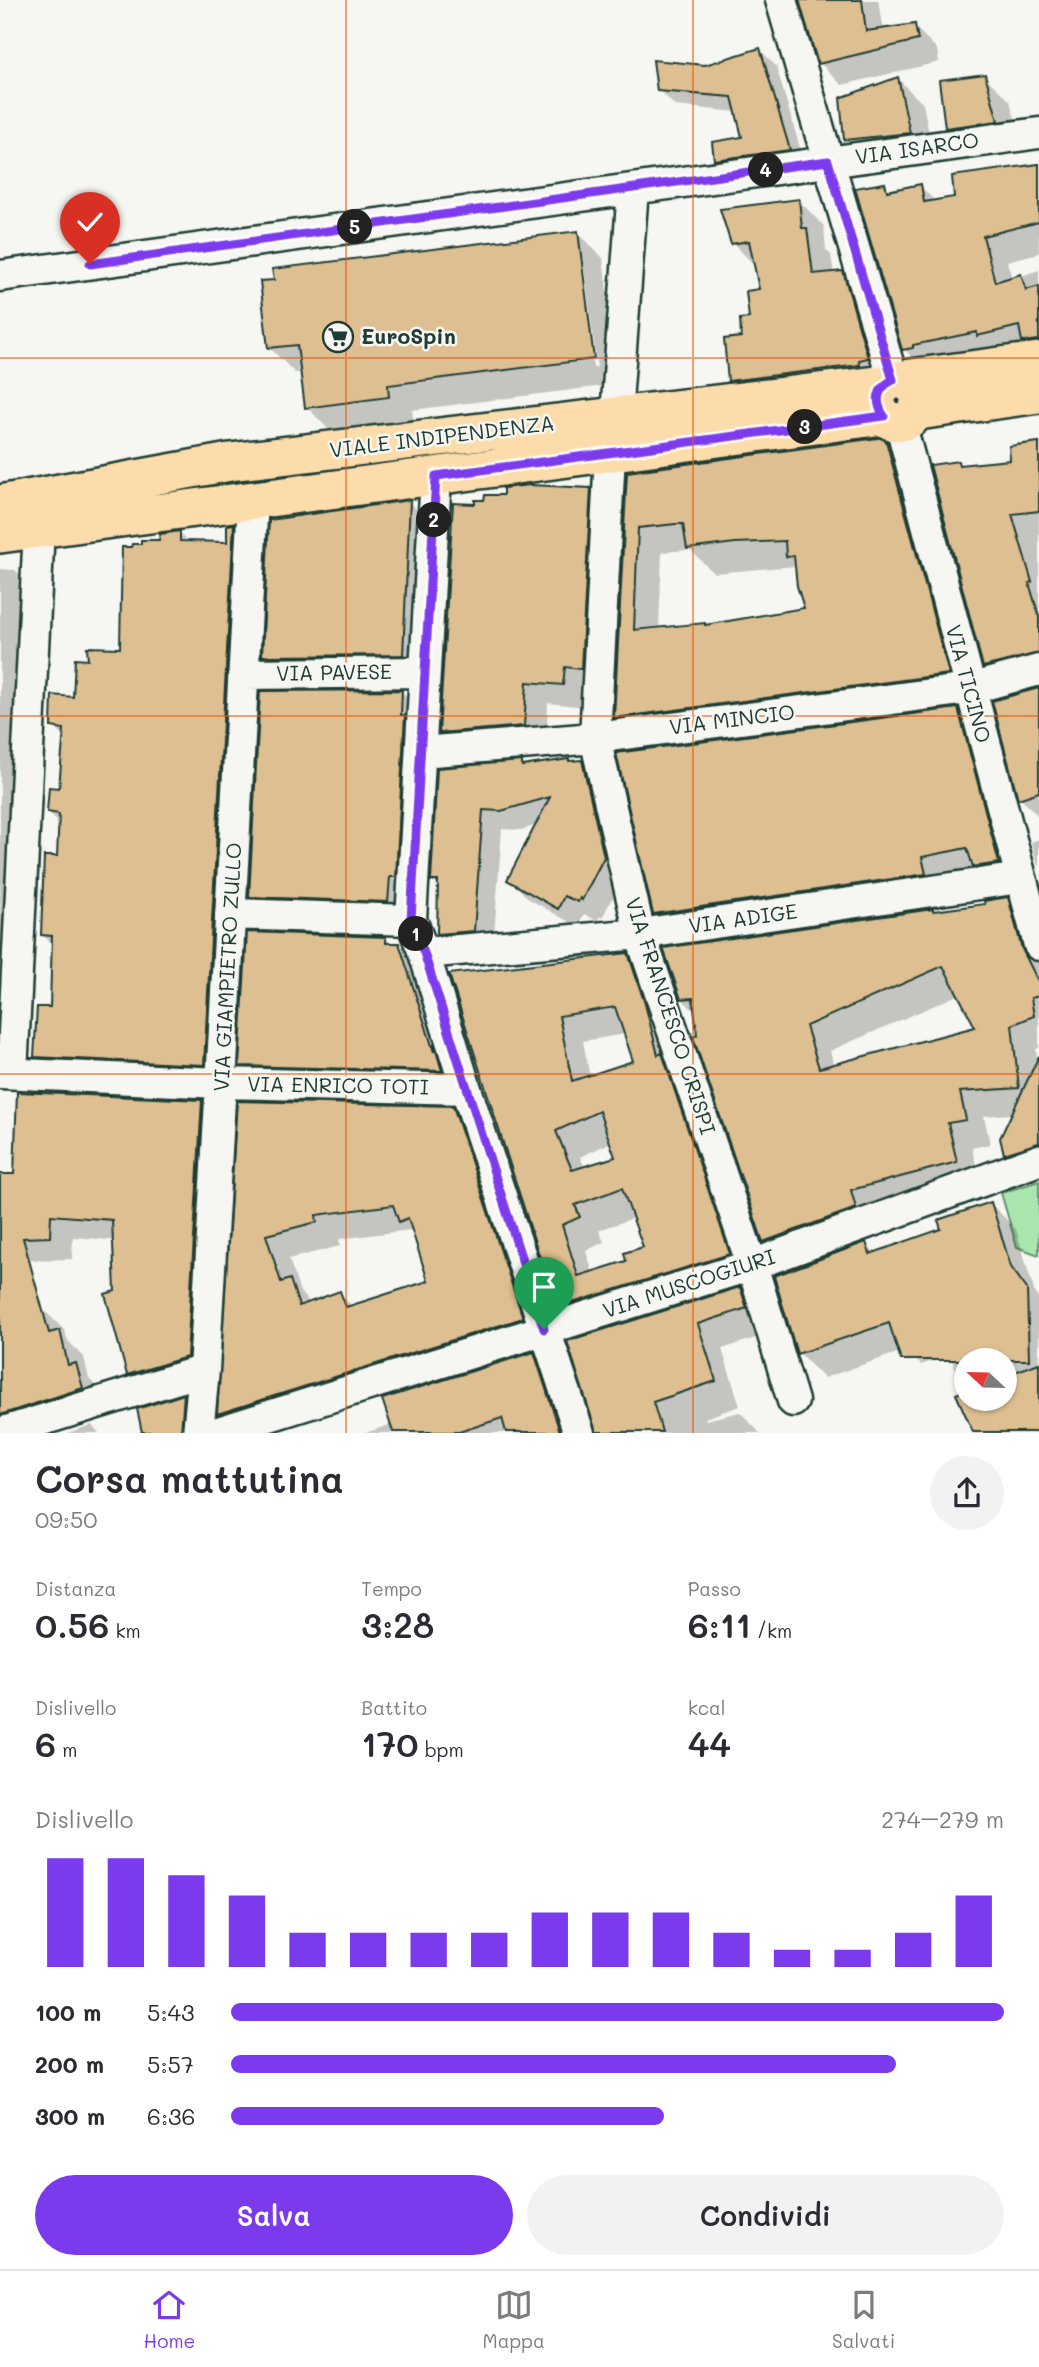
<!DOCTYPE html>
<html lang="it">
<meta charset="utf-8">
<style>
:root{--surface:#fff;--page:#f2f2f3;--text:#2b2b33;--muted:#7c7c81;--line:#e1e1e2;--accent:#7c3aed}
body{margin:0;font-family:Mali,sans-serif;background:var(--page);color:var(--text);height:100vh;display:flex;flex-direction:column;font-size:26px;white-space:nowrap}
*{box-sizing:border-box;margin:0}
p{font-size:23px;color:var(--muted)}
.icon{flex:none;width:38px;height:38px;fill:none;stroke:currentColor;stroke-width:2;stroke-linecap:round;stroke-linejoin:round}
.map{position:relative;height:1433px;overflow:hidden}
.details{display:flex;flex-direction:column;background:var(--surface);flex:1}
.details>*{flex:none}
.needle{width:46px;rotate:292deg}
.tools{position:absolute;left:954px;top:1348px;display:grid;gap:14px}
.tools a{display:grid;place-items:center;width:63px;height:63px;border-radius:50%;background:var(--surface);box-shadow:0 2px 5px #0004;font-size:35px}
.pin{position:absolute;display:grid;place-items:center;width:60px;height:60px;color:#fff;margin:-72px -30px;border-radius:50% 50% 50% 0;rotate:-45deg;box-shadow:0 0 7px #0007}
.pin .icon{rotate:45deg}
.km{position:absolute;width:35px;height:35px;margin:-18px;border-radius:50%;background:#222;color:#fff;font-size:19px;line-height:35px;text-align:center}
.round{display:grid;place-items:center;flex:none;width:74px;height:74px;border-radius:37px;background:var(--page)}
.summary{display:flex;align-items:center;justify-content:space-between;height:119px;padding:0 35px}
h1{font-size:38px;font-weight:600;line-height:52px}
.metrics{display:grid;grid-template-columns:repeat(3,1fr);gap:10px;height:119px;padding:7px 35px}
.metrics div{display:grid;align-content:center}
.metrics b{font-size:35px;font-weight:600}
.metrics small{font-size:19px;font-weight:400}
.metrics p{font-size:19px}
.chart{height:196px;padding:14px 35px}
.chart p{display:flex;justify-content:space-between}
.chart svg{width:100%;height:126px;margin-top:7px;stroke:var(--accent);stroke-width:6}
.button{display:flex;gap:14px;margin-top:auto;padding:14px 35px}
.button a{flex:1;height:80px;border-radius:42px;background:var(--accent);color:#fff;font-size:28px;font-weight:600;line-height:80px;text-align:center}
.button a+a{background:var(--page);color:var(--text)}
ul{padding:0 35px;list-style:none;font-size:23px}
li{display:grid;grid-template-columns:112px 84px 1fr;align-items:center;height:52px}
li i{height:18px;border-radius:9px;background:var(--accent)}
.tabs{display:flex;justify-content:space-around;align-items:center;height:98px;border-top:2px solid var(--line);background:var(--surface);font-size:19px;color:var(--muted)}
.tabs a{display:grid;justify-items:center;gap:4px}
.tabs .on{color:var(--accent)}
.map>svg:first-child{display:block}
.green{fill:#a8e6ad;stroke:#649270;stroke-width:2}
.shadow{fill:#0003;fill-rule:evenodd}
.building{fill:#debf91;stroke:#1f3d34;stroke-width:2;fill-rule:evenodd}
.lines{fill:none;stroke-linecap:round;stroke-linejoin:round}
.minor-casing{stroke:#1f3d34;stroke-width:35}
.major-casing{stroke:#1f3d34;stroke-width:42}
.minor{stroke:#f6f6f2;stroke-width:30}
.major{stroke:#fddcac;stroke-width:37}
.route-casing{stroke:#fff;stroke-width:14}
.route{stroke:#7c3aed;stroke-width:9}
.grid{fill:none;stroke:#e8590c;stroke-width:2;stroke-opacity:0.55}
.labels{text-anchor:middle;stroke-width:5;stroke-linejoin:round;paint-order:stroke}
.street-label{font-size:21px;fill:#1f3d34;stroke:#f6f6f2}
.poi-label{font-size:21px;font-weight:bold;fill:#1f3d34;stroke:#f6f6f2;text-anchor:start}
</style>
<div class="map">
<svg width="1039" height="1433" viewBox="0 0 1039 1433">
<rect width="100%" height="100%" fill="#f6f6f2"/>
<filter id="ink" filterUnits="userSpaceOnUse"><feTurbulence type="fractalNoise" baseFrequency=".0143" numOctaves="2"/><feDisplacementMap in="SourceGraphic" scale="14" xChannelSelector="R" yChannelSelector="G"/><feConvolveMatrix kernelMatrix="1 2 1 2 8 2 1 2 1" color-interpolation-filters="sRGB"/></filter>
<g filter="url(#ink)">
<path class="green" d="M 1039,1181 L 1039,1255 L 1017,1247 L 1001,1193 Z"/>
<path class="shadow" d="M 801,0 L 878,0 L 884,30 L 914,26 L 937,49 L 939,62 L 842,85 L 820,63 Z
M 760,50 L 776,66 L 805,165 L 732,176 L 715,159 L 744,138 L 737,112 L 675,106 L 659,90 L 705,67 Z
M 984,76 L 1010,101 L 1023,146 L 972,153 L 947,127 Z
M 898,79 L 923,104 L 934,158 L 871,165 L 846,139 Z
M 1039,166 L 1039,253 L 1007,261 L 1012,279 L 1039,270 L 1039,352 L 929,375 L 904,349 L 884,185 L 891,192 L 920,186 L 936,202 L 956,198 Z
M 799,201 L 824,226 L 826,250 L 831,255 L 834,274 L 842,273 L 867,298 L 892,383 L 754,405 L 729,380 L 761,291 L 756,267 L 733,243 Z
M 578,233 L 603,258 L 619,384 L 412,410 L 414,422 L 332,433 L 307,407 L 302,372 L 295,373 L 270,348 ZM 580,258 L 583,258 L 597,367 L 593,368 Z
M 884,439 L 909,464 L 973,698 L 641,742 L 616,717 L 628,474 ZM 690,550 L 714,573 L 796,566 L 806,609 L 706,626 L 659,629 L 662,552 Z
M 1039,444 L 1039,683 L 1010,691 L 985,666 L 957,463 L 961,467 L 1012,461 Z
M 590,490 L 612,512 L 585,707 L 548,703 L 546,748 L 463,754 L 441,732 L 476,505 Z
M 409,502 L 433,526 L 427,678 L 288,680 L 264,656 Z
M 234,526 L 258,550 L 229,1089 L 61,1081 L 36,1056 L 52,1009 L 54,946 L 43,935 L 58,858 L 60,823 L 48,812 L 60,790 L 65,738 L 53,726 L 74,699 L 89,662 L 122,650 L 161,542 L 179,533 L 189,543 L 228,544 Z
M 0,569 L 15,570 L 39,595 L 8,855 L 5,901 L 22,918 L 0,1083 Z
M 1039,690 L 1039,817 L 1020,798 Z
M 401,691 L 427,717 L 413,926 L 276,922 L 251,896 Z
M 957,710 L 982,735 L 1023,888 L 680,938 L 655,913 Z
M 581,762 L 601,781 L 623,877 L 602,918 L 600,916 L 597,921 L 584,914 L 578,927 L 529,899 L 509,879 L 537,825 L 521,830 L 502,829 L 493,950 L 458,953 L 439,934 L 440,887 L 433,880 L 439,770 L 521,763 L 525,767 Z
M 1039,839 L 1039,870 L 1031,842 Z
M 1008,899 L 1033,924 L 1039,948 L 1039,1048 L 1036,1049 L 1039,1078 L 1039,1159 L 1018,1166 L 1005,1153 L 1013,1114 L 984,1116 L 990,1144 L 972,1148 L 981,1187 L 789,1266 L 764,1241 L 698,1036 L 696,1013 L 682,999 L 934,912 L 987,905 ZM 960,994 L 978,1028 L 834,1066 L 830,1051 Z
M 385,938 L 392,945 L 399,945 L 424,971 L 466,1096 L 267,1091 L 241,1065 Z
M 627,955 L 652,980 L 754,1279 L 583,1332 L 558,1307 L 451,976 ZM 626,1034 L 635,1062 L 590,1077 L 583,1041 ZM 612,1142 L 617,1158 L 585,1168 L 580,1157 ZM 634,1218 L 645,1248 L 628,1262 L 593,1273 L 586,1251 L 604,1242 L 599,1230 Z
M 202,1101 L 224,1124 L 209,1379 L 151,1397 L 128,1374 L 117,1293 L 121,1241 L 73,1237 L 72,1259 L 5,1261 L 0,1256 L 0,1176 L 16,1176 Z
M 239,1103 L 452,1108 L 477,1133 L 546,1343 L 238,1433 L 219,1413 ZM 410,1230 L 415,1235 L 430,1282 L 353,1307 L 339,1293 L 311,1304 L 300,1292 L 289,1259 L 340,1246 L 339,1239 Z
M 991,1204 L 1016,1229 L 1035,1294 L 1039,1299 L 1039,1433 L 979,1433 L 950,1355 L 921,1365 L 906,1350 L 824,1378 L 799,1353 L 865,1244 L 875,1254 L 943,1231 ZM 966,1360 L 1004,1360 L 1004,1398 L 966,1398 Z
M 740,1289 L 765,1314 L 771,1333 L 722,1349 L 740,1406 L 705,1418 L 706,1420 L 740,1412 L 760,1433 L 598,1433 L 569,1342 Z
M 40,1306 L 65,1331 L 68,1341 L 84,1357 L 89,1379 L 100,1390 L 0,1433 L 0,1312 Z
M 533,1354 L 558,1379 L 576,1433 L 365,1433 L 392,1424 Z
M 184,1396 L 208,1421 L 208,1433 L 136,1433 L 143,1430 Z
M 92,1425 L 99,1433 L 67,1433 Z"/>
<path class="building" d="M 799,0 L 862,0 L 866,31 L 915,24 L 918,40 L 818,64 Z
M 760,48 L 790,150 L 714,160 L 712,142 L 742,137 L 732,97 L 657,91 L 653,60 L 705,65 Z
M 985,74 L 998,121 L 945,128 L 939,80 Z
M 898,77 L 910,133 L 844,140 L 840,98 Z
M 1039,164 L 1039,222 L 983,236 L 995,282 L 1021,274 L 1026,290 L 1039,286 L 1039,340 L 1022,342 L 1019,326 L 977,336 L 977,332 L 913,345 L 913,348 L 902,350 L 855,188 L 885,183 L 887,191 L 921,184 L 924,202 L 954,197 L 952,176 Z
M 799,199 L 802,228 L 807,228 L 813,274 L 843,271 L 868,358 L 859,360 L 860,365 L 728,381 L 724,339 L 741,337 L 740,319 L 749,318 L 746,291 L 759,289 L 749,241 L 731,244 L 720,209 Z
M 578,231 L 594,359 L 388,385 L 389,397 L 305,408 L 297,345 L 268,348 L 260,281 L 274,280 L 272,269 Z
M 885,437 L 949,674 L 614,718 L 627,472 ZM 676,524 L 683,524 L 687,549 L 735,543 L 785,541 L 786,557 L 794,556 L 797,586 L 804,608 L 705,625 L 705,623 L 634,630 L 638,528 Z
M 1039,442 L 1039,511 L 1012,514 L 1032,582 L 1029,583 L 1039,616 L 1039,653 L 983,667 L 930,465 L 958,461 L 959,465 L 1010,460 L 1009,446 Z
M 530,485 L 591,488 L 581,669 L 565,667 L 563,685 L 527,682 L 524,726 L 439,733 L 453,503 L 475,504 L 475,500 L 484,500 L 485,495 L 503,495 L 503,488 Z
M 410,500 L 403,655 L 262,656 L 269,520 Z
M 234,524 L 204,1065 L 34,1057 L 37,1007 L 50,1007 L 52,936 L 41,935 L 44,856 L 57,856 L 59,814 L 47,812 L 49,787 L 59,788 L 64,729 L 51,727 L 52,695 L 73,697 L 75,659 L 88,660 L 87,647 L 120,648 L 122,547 L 131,547 L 132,544 L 141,544 L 141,540 L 159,540 L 160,534 L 180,531 L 180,541 L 227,542 L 227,525 Z
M 1039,688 L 1039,792 L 1018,799 L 992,701 Z
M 402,690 L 401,715 L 405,715 L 396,877 L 390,877 L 388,902 L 249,897 L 260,691 Z
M 958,708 L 999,863 L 973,867 L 967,848 L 922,857 L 926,874 L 653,914 L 616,753 Z
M 569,759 L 569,761 L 582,760 L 604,857 L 582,900 L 580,898 L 578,902 L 564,896 L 558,909 L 507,880 L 550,797 L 501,811 L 483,810 L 474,931 L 437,934 L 438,881 L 431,881 L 437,768 L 522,761 L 522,766 Z
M 1008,897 L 1022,949 L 1039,983 L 1039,996 L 1031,998 L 1034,1016 L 1012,1025 L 1019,1088 L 960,1092 L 966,1120 L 948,1123 L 957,1162 L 851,1190 L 856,1208 L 763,1242 L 693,1037 L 697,1035 L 693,998 L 681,999 L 663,948 L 933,909 L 933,911 L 985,904 L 984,901 ZM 943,966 L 975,1027 L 819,1068 L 806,1026 Z
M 247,932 L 386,937 L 386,943 L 399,943 L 434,1052 L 434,1044 L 442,1071 L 239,1066 Z
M 628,953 L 645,1004 L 658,1055 L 662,1053 L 730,1254 L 556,1308 L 449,974 ZM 615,1007 L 633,1061 L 572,1081 L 559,1016 ZM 599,1111 L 615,1157 L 572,1170 L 556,1131 ZM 622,1188 L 643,1247 L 624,1253 L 626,1261 L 578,1276 L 562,1225 L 580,1217 L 575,1205 Z
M 1039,1056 L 1039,1143 L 1004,1154 L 1000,1138 Z
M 17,1092 L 202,1100 L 187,1357 L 127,1375 L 105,1294 L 115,1291 L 112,1220 L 51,1215 L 50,1237 L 23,1238 L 49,1333 L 60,1330 L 68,1365 L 76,1363 L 83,1388 L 0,1415 L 0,1174 L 14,1174 Z
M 237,1101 L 453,1106 L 523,1318 L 217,1414 ZM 393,1205 L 399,1222 L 408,1218 L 428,1281 L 346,1307 L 340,1291 L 299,1306 L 290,1279 L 281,1282 L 266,1235 L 317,1222 L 316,1215 Z
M 991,1202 L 1011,1267 L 1027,1289 L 1029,1360 L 901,1360 L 889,1323 L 797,1354 L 774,1276 L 866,1242 L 870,1254 L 941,1229 L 938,1220 Z
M 740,1287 L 747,1308 L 698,1324 L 716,1381 L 653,1402 L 662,1432 L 596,1432 L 567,1341 Z
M 534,1352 L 560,1432 L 506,1432 L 502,1418 L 459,1432 L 393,1432 L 382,1399 Z
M 1039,1363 L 1039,1432 L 973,1432 L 956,1394 L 966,1390 L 966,1398 L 1004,1398 L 1004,1376 Z
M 184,1394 L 181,1432 L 142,1432 L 137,1409 Z"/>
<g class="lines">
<g class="minor-casing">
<path id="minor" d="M 781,0 L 893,380
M 0,276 L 1039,133
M 616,415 L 633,189
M 900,422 L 1039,945
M 610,454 L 595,738 L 640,934 L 752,1265 L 793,1401
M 436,476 L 411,920 L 424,953 L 466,1089 L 579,1433
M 245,674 L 424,672
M 421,752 L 595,738 L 969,689 L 1039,670
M 230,914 L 411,920
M 424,953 L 640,934 L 1020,878
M 0,1073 L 221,1083 L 466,1089
M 12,1073 L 39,528
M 0,1433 L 204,1370
M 198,1433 L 204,1370 L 221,1083 L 253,500
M 215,1433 L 752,1265 L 1039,1160"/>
</g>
<g class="major-casing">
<path id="major" d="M 903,379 L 1039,361
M877 401a21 21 0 1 1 42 0a21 21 0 1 1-42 0Z
M 918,411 L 1039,394
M 0,504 L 230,462 L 885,384
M 0,534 L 883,416"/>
</g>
<use href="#minor" class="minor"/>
<use href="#major" class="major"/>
</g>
</g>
<g class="lines" filter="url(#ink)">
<g class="route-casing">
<path id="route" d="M 90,264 L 828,161 L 893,380 C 877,388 874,401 884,416 L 436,476 L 411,920 L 424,953 L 544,1329"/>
</g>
<use href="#route" class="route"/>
</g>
<path class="grid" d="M 346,0 L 346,1433M 693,0 L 693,1433M 0,358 L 1039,358M 0,716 L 1039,716M 0,1074 L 1039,1074"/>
<defs>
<g id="supermarket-ring" transform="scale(1.575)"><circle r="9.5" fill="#f6f6f2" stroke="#1f3d34" stroke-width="1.5"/><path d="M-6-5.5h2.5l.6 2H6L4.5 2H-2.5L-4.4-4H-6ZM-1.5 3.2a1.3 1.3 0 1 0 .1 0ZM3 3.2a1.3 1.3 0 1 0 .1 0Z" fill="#1f3d34"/></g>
</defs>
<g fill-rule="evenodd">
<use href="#supermarket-ring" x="338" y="337"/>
</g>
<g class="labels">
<g class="street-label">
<text transform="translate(917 149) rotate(-8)" y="7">VIA ISARCO</text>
<text transform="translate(442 437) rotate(-7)" y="7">VIALE INDIPENDENZA</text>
<text transform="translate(334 673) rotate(-1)" y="7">VIA PAVESE</text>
<text transform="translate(968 684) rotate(75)" y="7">VIA TICINO</text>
<text transform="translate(732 720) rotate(-7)" y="7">VIA MINCIO</text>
<text transform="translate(743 919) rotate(-8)" y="7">VIA ADIGE</text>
<text transform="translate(228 967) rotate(-87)" y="7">VIA GIAMPIETRO ZULLO</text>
<text transform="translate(670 1016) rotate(72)" y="7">VIA FRANCESCO CRISPI</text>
<text transform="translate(338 1086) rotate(1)" y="7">VIA ENRICO TOTI</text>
<text transform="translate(689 1284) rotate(-18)" y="7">VIA MUSCOGIURI</text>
</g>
<g class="poi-label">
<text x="361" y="344">EuroSpin</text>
</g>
</g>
</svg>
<div class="tools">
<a><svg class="needle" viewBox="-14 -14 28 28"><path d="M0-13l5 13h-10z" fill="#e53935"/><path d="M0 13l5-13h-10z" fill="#7c7c81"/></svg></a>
</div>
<div class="pin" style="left:544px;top:1329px;background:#1e9e55"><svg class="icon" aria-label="arrive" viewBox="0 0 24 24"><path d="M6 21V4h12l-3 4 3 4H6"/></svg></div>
<div class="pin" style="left:90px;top:264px;background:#d93025"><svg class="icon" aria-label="check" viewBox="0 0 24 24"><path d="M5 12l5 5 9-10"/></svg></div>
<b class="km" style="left:416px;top:934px">1</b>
<b class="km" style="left:434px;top:520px">2</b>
<b class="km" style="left:805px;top:427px">3</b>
<b class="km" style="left:766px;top:170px">4</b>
<b class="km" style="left:355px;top:227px">5</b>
</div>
<section class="details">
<div class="summary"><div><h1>Corsa mattutina</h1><p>09:50</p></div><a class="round"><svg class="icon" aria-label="share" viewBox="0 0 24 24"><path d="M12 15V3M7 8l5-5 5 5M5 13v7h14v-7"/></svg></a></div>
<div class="metrics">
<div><p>Distanza</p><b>0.56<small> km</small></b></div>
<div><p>Tempo</p><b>3:28</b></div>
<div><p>Passo</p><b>6:11<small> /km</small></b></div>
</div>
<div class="metrics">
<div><p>Dislivello</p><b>6<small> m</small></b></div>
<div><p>Battito</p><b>170<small> bpm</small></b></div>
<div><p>kcal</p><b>44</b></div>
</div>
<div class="chart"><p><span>Dislivello</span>274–279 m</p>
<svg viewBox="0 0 160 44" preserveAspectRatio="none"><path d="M5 44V6M15 44V6M25 44V12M35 44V19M45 44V32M55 44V32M65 44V32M75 44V32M85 44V25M95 44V25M105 44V25M115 44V32M125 44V38M135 44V38M145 44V32M155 44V19"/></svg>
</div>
<ul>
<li><b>100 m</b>5:43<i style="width:100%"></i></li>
<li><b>200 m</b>5:57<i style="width:86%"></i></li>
<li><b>300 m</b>6:36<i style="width:56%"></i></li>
</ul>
<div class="button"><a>Salva</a><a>Condividi</a></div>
</section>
<nav class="tabs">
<a class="on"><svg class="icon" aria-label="home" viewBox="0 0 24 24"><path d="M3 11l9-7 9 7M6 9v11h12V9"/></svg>Home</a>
<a><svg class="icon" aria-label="map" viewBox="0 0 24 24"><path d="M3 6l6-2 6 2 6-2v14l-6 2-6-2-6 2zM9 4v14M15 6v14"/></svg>Mappa</a>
<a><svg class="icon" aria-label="saved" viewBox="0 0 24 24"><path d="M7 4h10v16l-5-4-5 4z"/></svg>Salvati</a>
</nav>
